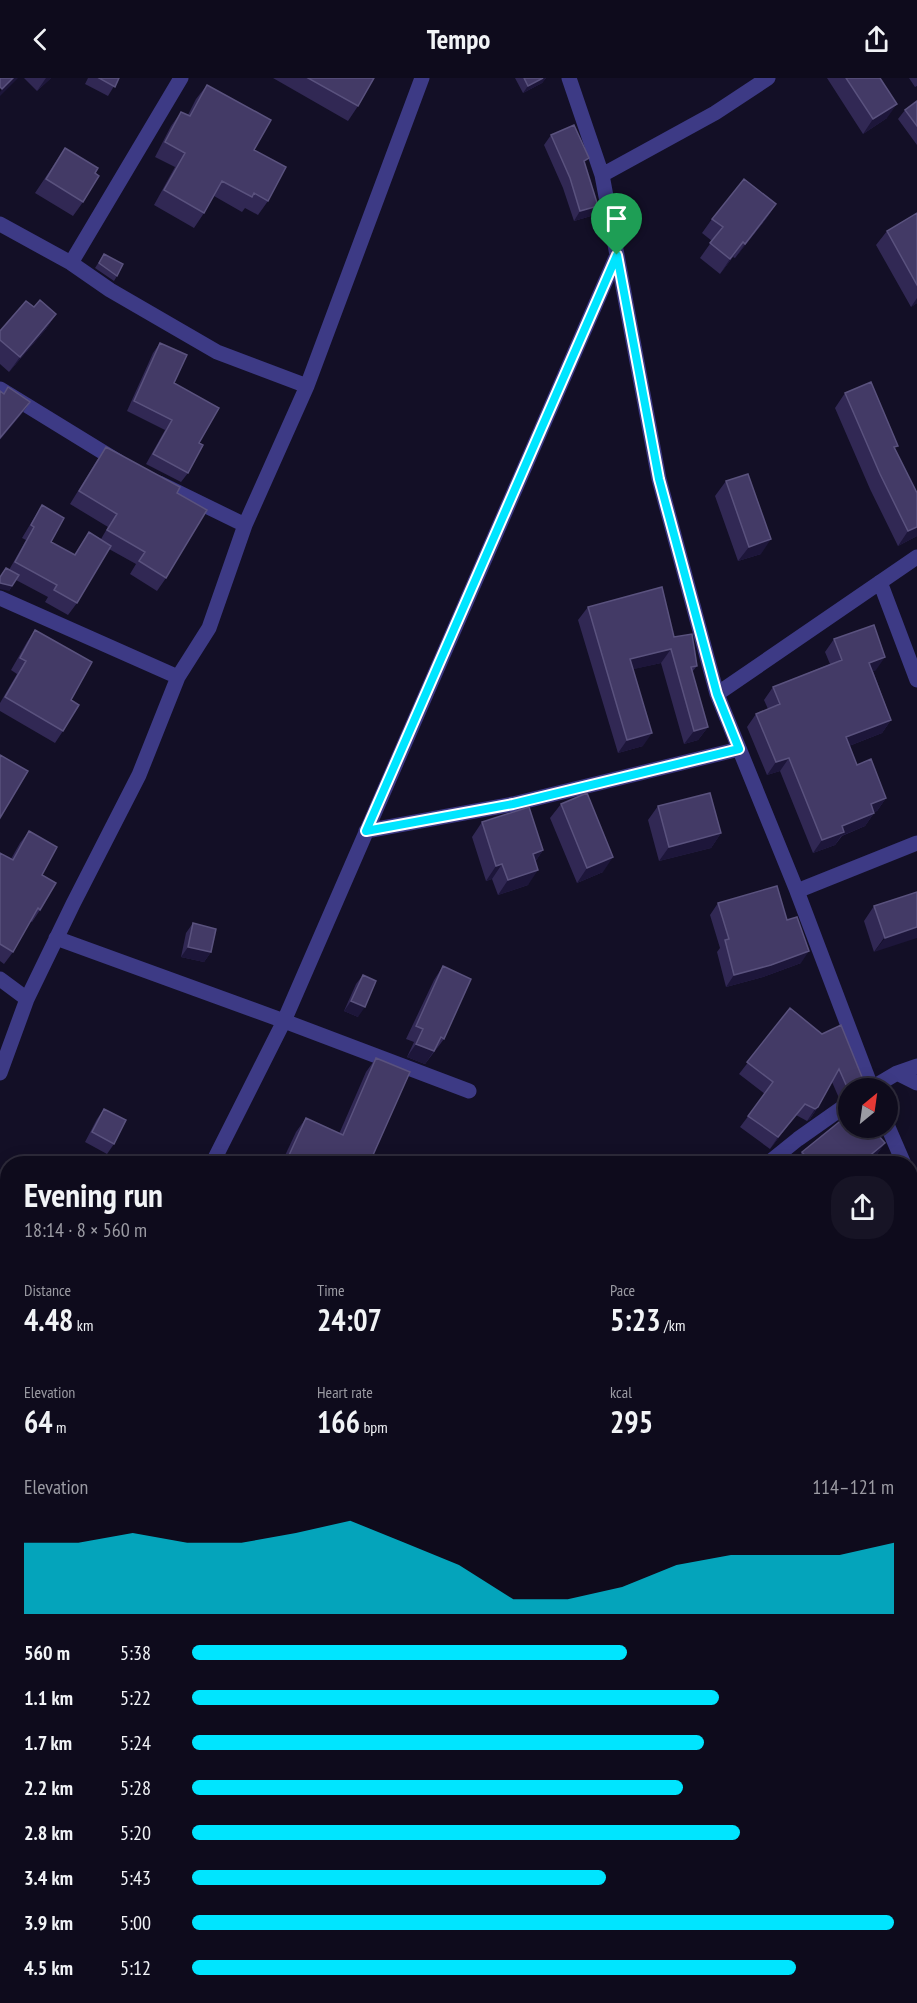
<!DOCTYPE html>
<meta charset="utf-8">
<style>
:root{--surface:#0e0b1c;--page:#171425;--text:#f1f3f6;--muted:#9b9ba3;--line:#2e2b3b;--accent:#00e5ff}
body{margin:0;font-family:"PT Sans Narrow",sans-serif;background:var(--page);color:var(--text);height:100vh;display:flex;flex-direction:column;font-size:22px;white-space:nowrap}
*{box-sizing:border-box;margin:0}
p{font-size:20px;color:var(--muted)}
.icon{flex:none;width:33px;height:33px;fill:none;stroke:currentColor;stroke-width:2;stroke-linecap:round;stroke-linejoin:round}
.map{position:relative;flex:1;overflow:hidden}
.details{position:absolute;left:0px;top:1078px;width:918px;height:848px;display:flex;flex-direction:column;background:var(--surface);border-radius:24px 24px 0 0;box-shadow:0 3px 15px #0003,0 0 0 2px var(--line)}
.details>*{flex:none}
.needle{width:39px;rotate:29deg}
.fabs{position:absolute;left:838px;top:1000px;display:grid;gap:12px}
.fabs a{display:grid;place-items:center;width:60px;height:60px;border-radius:50%;background:var(--surface);box-shadow:0 3px 15px #0003,0 0 0 2px var(--line);font-size:30px}
.pin{position:absolute;display:grid;place-items:center;width:51px;height:51px;color:#fff;margin:-62px -26px;border-radius:50% 50% 50% 0;rotate:-45deg;box-shadow:0 0 6px #0007}
.pin .icon{rotate:45deg}
.round{display:grid;place-items:center;flex:none;width:63px;height:63px;border-radius:24px;background:var(--page)}
.overview{display:flex;align-items:center;justify-content:space-between;height:102px;padding:0 24px}
h1{font-size:33px;font-weight:600;line-height:45px}
.stats{display:grid;grid-template-columns:repeat(3,1fr);gap:9px;height:102px;padding:6px 24px}
.stats div{display:grid;align-content:center}
.stats b{font-size:30px;font-weight:600}
.stats small{font-size:16px;font-weight:400}
.stats p{font-size:16px}
.chart{height:168px;padding:12px 24px}
.chart p{display:flex;justify-content:space-between}
.chart svg{width:100%;height:108px;margin-top:6px;fill:var(--accent);opacity:.7}
ul{padding:0 24px;list-style:none;font-size:20px}
li{display:grid;grid-template-columns:96px 72px 1fr;align-items:center;height:45px}
li i{height:15px;border-radius:8px;background:var(--accent)}
header{display:flex;justify-content:space-between;align-items:center;height:78px;padding:0 24px;background:var(--surface);font-size:27px;font-weight:600}
.map>svg:first-child{display:block}
.lines{fill:none;stroke-linecap:round;stroke-linejoin:round}
.street{stroke:#3d3a85;stroke-width:15}
.wall{fill:#312854}
.shaded-wall{fill:#1d163a}
.building{fill:#433a66;stroke:#5a527e;stroke-width:1.5}
.route-casing{stroke:#fff;stroke-width:12}
.route{stroke:#00e5ff;stroke-width:8}
</style>
<header><svg class="icon" aria-label="back" viewBox="0 0 24 24"><path d="M15 5l-7 7 7 7"/></svg>Tempo<svg class="icon" aria-label="share" viewBox="0 0 24 24"><path d="M12 15V3M7 8l5-5 5 5M5 13v7h14v-7"/></svg></header>
<div class="map">
<svg width="917" height="1925" viewBox="0 0 917 1925">
<rect width="100%" height="100%" fill="#130f26"/>
<g class="lines">
<path class="street" d="M 181,0 L 71,185 L 110,212 L 217,274 L 307,308
M 569,0 L 602,97 L 659,401 L 717,616 L 797,813 L 872,1011
M 602,97 L 715,35 L 768,0
M 0,146 L 71,185
M 0,311 L 119,384
M 159,405 L 245,447
M 880,504 L 917,602
M 0,520 L 178,599
M 717,616 L 917,479
M 366,753 L 513,726 L 739,671
M 797,813 L 917,765
M 56,860 L 284,943 L 469,1013
M 0,901 L 27,921
M 0,995 L 27,921 L 73,826 L 139,697 L 178,599 L 209,550 L 245,447 L 307,308 L 422,0
M 897,995 L 917,1005
M 870,1011 L 897,995 L 917,988
M 888,1049 L 904,1086
M 212,1086 L 284,943 L 617,177
M 767,1086 L 798,1061 L 849,1025
M 910,1101 L 917,1116
M 0,1270 L 8,1272
M 910,1389 L 917,1392
M 0,1410 L 8,1419
M 910,1476 L 917,1472
M 0,1558 L 8,1542
M 0,1645 L 8,1648
M 910,1681 L 917,1683
M 910,1825 L 917,1828
M 570,1918 L 583,1925"/>
</g>
<path class="wall" d="M 24,0 L 51,0 L 37,13 Z
M 88,0 L 119,0 L 108,18 L 85,6 Z
M 273,0 L 374,0 L 358,28 L 348,43 Z
M 515,0 L 546,0 L 542,5 L 523,15 Z
M 827,0 L 880,0 L 887,40 L 863,56 Z
M 909,0 L 917,0 L 917,8 L 915,9 Z
M 207,7 L 254,72 L 268,123 L 258,137 L 245,130 L 242,134 L 214,118 L 204,135 L 194,150 L 154,127 L 175,89 L 155,79 L 171,48 L 181,34 L 188,37 L 196,21 Z
M 917,23 L 917,67 L 898,41 L 905,32 Z
M 551,57 L 585,86 L 598,128 L 591,138 L 574,143 L 563,110 L 544,67 Z
M 65,70 L 95,95 L 83,124 L 73,138 L 35,115 Z
M 776,126 L 766,141 L 735,180 L 733,179 L 720,196 L 700,180 L 712,163 L 702,155 L 712,141 Z
M 917,135 L 917,225 L 911,229 L 876,167 L 887,153 Z
M 104,176 L 117,198 L 114,203 L 95,190 Z
M 34,229 L 56,236 L 46,251 L 9,294 L 0,286 L 0,253 Z
M 160,265 L 174,305 L 199,365 L 188,395 L 181,404 L 146,386 L 165,352 L 127,333 L 153,275 Z
M 845,315 L 895,371 L 917,458 L 898,468 L 870,411 L 835,330 Z
M 106,369 L 177,415 L 166,500 L 157,513 L 130,496 L 136,486 L 109,471 L 77,525 L 68,537 L 45,524 L 48,519 L 16,502 L 9,513 L 9,492 L 26,462 L 22,460 L 34,440 L 42,427 L 51,464 L 74,477 L 89,454 L 101,461 L 108,449 L 70,426 L 97,382 Z
M 726,403 L 761,476 L 738,483 L 715,418 Z
M 588,529 L 674,559 L 697,588 L 692,594 L 708,649 L 698,662 L 684,666 L 661,585 L 633,591 L 643,668 L 618,675 L 578,542 Z
M 35,552 L 71,622 L 63,653 L 55,665 L 0,633 L 0,625 L 17,596 L 11,592 L 27,564 Z
M 834,561 L 876,592 L 873,593 L 891,642 L 882,655 L 849,668 L 857,687 L 886,720 L 877,733 L 874,734 L 874,735 L 865,748 L 842,758 L 835,767 L 813,775 L 780,693 L 767,697 L 747,649 L 756,636 L 768,631 L 764,622 L 773,609 L 830,586 L 825,574 Z
M 561,726 L 603,794 L 577,805 L 550,740 Z
M 658,728 L 721,755 L 711,770 L 659,783 L 648,742 Z
M 482,744 L 543,772 L 535,784 L 528,807 L 498,817 L 492,801 L 486,803 L 472,759 Z
M 29,753 L 42,797 L 40,832 L 32,844 L 30,843 L 13,874 L 4,886 L 0,883 L 0,775 L 11,781 L 20,765 Z
M 917,814 L 874,874 L 864,843 L 874,828 Z
M 718,825 L 801,885 L 763,899 L 726,909 L 717,874 L 720,870 L 710,837 Z
M 193,845 L 211,874 L 204,884 L 181,879 L 186,855 Z
M 443,888 L 444,961 L 425,986 L 407,979 L 414,964 L 406,961 L 434,902 Z
M 363,897 L 358,939 L 344,933 L 356,906 Z
M 790,930 L 864,1004 L 859,1011 L 849,1011 L 848,1015 L 839,1020 L 832,1004 L 818,1029 L 810,1041 L 807,1043 L 796,1037 L 770,1071 L 740,1049 L 765,1016 L 739,996 Z
M 376,980 L 369,1086 L 281,1086 L 296,1054 L 306,1040 L 339,1056 L 366,994 Z
M 104,1031 L 114,1066 L 107,1076 L 85,1064 L 97,1041 Z
M 885,1065 L 875,1079 L 869,1084 L 870,1086 L 794,1086 L 802,1074 Z
M 917,1415 L 917,1439 L 910,1434 L 910,1423 Z
M 910,1543 L 917,1551 L 917,1674 L 910,1672 Z
M 910,1830 L 917,1834 L 917,1896 L 910,1892 Z
M 171,1918 L 254,1918 L 253,1920 L 266,1925 L 169,1925 Z
M 336,1918 L 437,1918 L 435,1925 L 349,1925 Z
M 508,1918 L 540,1918 L 537,1925 L 505,1925 Z
M 609,1918 L 724,1918 L 721,1925 L 650,1925 L 641,1920 L 638,1925 L 621,1925 Z"/>
<path class="shaded-wall" d="M 13,0 L 18,0 L 0,18 L 0,14 L 2,11 Z
M 46,0 L 51,0 L 37,13 Z
M 543,0 L 546,0 L 542,5 L 523,15 L 528,8 Z
M 897,26 L 887,40 L 863,56 L 873,41 Z
M 776,126 L 766,141 L 735,180 L 745,166 Z
M 598,128 L 591,138 L 574,143 L 580,133 Z
M 743,164 L 733,179 L 720,196 L 730,181 Z
M 917,220 L 917,225 L 911,229 Z
M 56,236 L 46,251 L 9,294 L 20,279 Z
M 30,324 L 21,337 L 0,362 L 0,360 Z
M 917,449 L 917,458 L 898,468 L 908,453 Z
M 771,461 L 761,476 L 738,483 L 749,469 Z
M 0,505 L 12,508 L 9,513 L 0,511 Z
M 671,571 L 661,585 L 621,594 L 630,581 Z
M 885,579 L 876,592 L 860,598 L 869,585 Z
M 891,642 L 882,655 L 836,673 L 846,659 Z
M 708,649 L 698,662 L 684,666 L 694,653 Z
M 652,655 L 643,668 L 618,675 L 627,662 Z
M 789,680 L 780,693 L 767,697 L 776,684 Z
M 886,720 L 877,733 L 861,739 L 871,726 Z
M 874,735 L 865,748 L 841,758 L 835,767 L 813,775 L 822,762 L 842,748 Z
M 721,755 L 711,770 L 659,783 L 669,769 Z
M 543,772 L 533,787 L 533,776 Z
M 613,779 L 603,794 L 577,805 L 587,790 Z
M 502,786 L 492,801 L 486,803 L 496,788 Z
M 538,792 L 528,807 L 498,817 L 508,802 Z
M 917,849 L 917,860 L 874,874 L 885,860 Z
M 188,869 L 211,874 L 204,884 L 181,879 Z
M 809,873 L 801,885 L 763,899 L 726,909 L 734,897 Z
M 351,923 L 365,929 L 358,939 L 344,933 Z
M 416,966 L 434,973 L 425,986 L 407,979 Z
M 856,1004 L 864,1004 L 859,1011 L 849,1011 L 849,1016 L 839,1020 L 847,1009 Z
M 805,1026 L 796,1037 L 770,1071 L 778,1059 Z
M 818,1029 L 810,1041 L 807,1043 L 815,1031 Z
M 885,1065 L 875,1079 L 867,1086 L 867,1080 Z
M 917,1266 L 917,1275 L 910,1278 L 910,1269 Z
M 917,1302 L 917,1306 L 913,1312 L 910,1313 L 910,1306 Z
M 917,1658 L 917,1674 L 910,1672 L 910,1668 Z
M 33,1918 L 109,1918 L 121,1922 L 119,1925 L 75,1925 L 66,1922 L 64,1925 L 55,1925 Z
M 386,1918 L 404,1918 L 420,1925 L 384,1925 L 386,1922 Z"/>
<path class="building" d="M 0,0 L 13,0 L 2,11 L 0,9 Z
M 99,0 L 119,0 L 115,9 Z
M 308,0 L 374,0 L 358,28 Z
M 524,0 L 543,0 L 528,8 Z
M 846,0 L 880,0 L 897,26 L 873,41 Z
M 207,7 L 271,42 L 254,72 L 286,89 L 268,123 L 254,115 L 252,119 L 222,103 L 204,135 L 164,112 L 185,75 L 165,64 L 181,34 L 190,38 Z
M 917,23 L 917,48 L 905,32 Z
M 574,47 L 589,80 L 584,83 L 598,128 L 580,133 L 570,100 L 551,57 Z
M 65,70 L 98,90 L 95,95 L 99,98 L 83,124 L 46,101 Z
M 744,101 L 776,126 L 745,166 L 743,164 L 730,181 L 710,165 L 723,149 L 712,141 Z
M 917,135 L 917,207 L 887,153 Z
M 104,176 L 123,186 L 117,198 L 99,185 Z
M 40,222 L 56,236 L 20,279 L 0,262 L 0,253 L 26,223 L 34,229 Z
M 160,265 L 187,277 L 174,305 L 219,330 L 199,365 L 203,367 L 188,395 L 153,376 L 172,342 L 134,323 Z
M 871,304 L 898,368 L 894,369 L 917,415 L 917,449 L 908,453 L 880,396 L 845,315 Z
M 8,309 L 30,324 L 0,360 L 0,313 L 4,316 Z
M 106,369 L 180,409 L 177,415 L 207,432 L 166,500 L 139,483 L 145,474 L 107,452 L 117,436 L 79,413 Z
M 748,396 L 771,461 L 749,469 L 726,403 Z
M 42,427 L 64,440 L 51,464 L 75,477 L 89,454 L 111,468 L 77,525 L 54,512 L 57,507 L 15,484 L 34,449 L 31,447 Z
M 6,490 L 19,497 L 12,508 L 0,505 L 0,499 Z
M 662,509 L 674,559 L 692,556 L 697,588 L 691,589 L 708,649 L 694,653 L 671,571 L 630,581 L 652,655 L 627,662 L 588,529 Z
M 874,547 L 885,579 L 869,585 L 891,642 L 846,659 L 857,687 L 871,681 L 886,720 L 871,726 L 874,735 L 842,748 L 844,754 L 822,762 L 789,680 L 776,684 L 756,636 L 780,626 L 773,609 L 842,582 L 834,561 Z
M 35,552 L 92,584 L 71,622 L 79,627 L 63,653 L 5,619 L 26,583 L 20,580 Z
M 0,677 L 28,693 L 0,740 Z
M 587,715 L 613,779 L 587,790 L 561,726 Z
M 710,715 L 721,755 L 669,769 L 658,728 Z
M 529,729 L 543,772 L 533,776 L 538,792 L 508,802 L 502,786 L 496,788 L 482,744 Z
M 29,753 L 57,769 L 42,797 L 56,805 L 40,832 L 38,830 L 13,874 L 0,866 L 0,775 L 13,782 Z
M 777,808 L 787,842 L 797,839 L 809,873 L 771,887 L 734,897 L 725,862 L 729,861 L 718,825 Z
M 917,814 L 917,849 L 885,860 L 874,828 Z
M 193,845 L 216,851 L 211,874 L 188,869 Z
M 443,888 L 471,901 L 444,961 L 441,959 L 434,973 L 416,966 L 423,951 L 416,948 Z
M 363,897 L 376,903 L 365,929 L 351,923 Z
M 790,930 L 822,956 L 841,947 L 864,1004 L 856,1004 L 847,1009 L 839,991 L 818,1029 L 815,1031 L 805,1026 L 778,1059 L 748,1038 L 773,1004 L 747,984 Z
M 376,980 L 410,994 L 369,1086 L 285,1086 L 306,1040 L 343,1057 Z
M 104,1031 L 126,1042 L 114,1066 L 92,1054 Z
M 849,1036 L 849,1050 L 872,1050 L 885,1065 L 867,1080 L 870,1086 L 812,1086 L 802,1074 Z
M 424,1083 L 431,1086 L 423,1086 Z
M 910,1177 L 917,1189 L 917,1266 L 910,1269 Z
M 910,1280 L 917,1289 L 917,1302 L 910,1306 Z
M 917,1415 L 917,1424 L 913,1420 Z
M 910,1543 L 917,1551 L 917,1658 L 910,1650 L 910,1590 L 912,1589 L 910,1588 Z
M 0,1823 L 8,1827 L 8,1842 L 0,1856 Z
M 910,1830 L 917,1834 L 917,1875 L 910,1871 Z
M 109,1918 L 122,1918 L 121,1922 Z
M 176,1918 L 254,1918 L 253,1920 L 266,1925 L 183,1925 L 175,1922 Z
M 377,1918 L 388,1918 L 386,1922 Z
M 404,1918 L 437,1918 L 435,1925 L 420,1925 Z
M 510,1918 L 540,1918 L 537,1925 L 508,1925 Z
M 681,1918 L 724,1918 L 721,1925 L 693,1925 Z"/>
<g class="lines">
<g class="route-casing">
<path id="route" d="M 617,177 L 659,401 L 717,616 L 739,671 L 513,726 L 366,753 Z"/>
</g>
<use href="#route" class="route"/>
</g>
</svg>
<div class="fabs">
<a><svg class="needle" viewBox="-14 -14 28 28"><path d="M0-13l5 13h-10z" fill="#e53935"/><path d="M0 13l5-13h-10z" fill="#9b9ba3"/></svg></a>
</div>
<div class="pin" style="left:617px;top:177px;background:#1e9e55"><svg class="icon" aria-label="arrive" viewBox="0 0 24 24"><path d="M6 21V4h12l-3 4 3 4H6"/></svg></div>
<section class="details">
<div class="overview"><div><h1>Evening run</h1><p>18:14 · 8 × 560 m</p></div><a class="round"><svg class="icon" aria-label="share" viewBox="0 0 24 24"><path d="M12 15V3M7 8l5-5 5 5M5 13v7h14v-7"/></svg></a></div>
<div class="stats">
<div><p>Distance</p><b>4.48<small> km</small></b></div>
<div><p>Time</p><b>24:07</b></div>
<div><p>Pace</p><b>5:23<small> /km</small></b></div>
</div>
<div class="stats">
<div><p>Elevation</p><b>64<small> m</small></b></div>
<div><p>Heart rate</p><b>166<small> bpm</small></b></div>
<div><p>kcal</p><b>295</b></div>
</div>
<div class="chart"><p><span>Elevation</span>114–121 m</p>
<svg viewBox="0 0 160 44" preserveAspectRatio="none"><path d="M0 44V15L10 15L20 11L30 15L40 15L50 11L60 6L70 15L80 24L90 38L100 38L110 33L120 24L130 20L140 20L150 20L160 15V44z"/></svg>
</div>
<ul>
<li><b>560 m</b>5:38<i style="width:62%"></i></li>
<li><b>1.1 km</b>5:22<i style="width:75%"></i></li>
<li><b>1.7 km</b>5:24<i style="width:73%"></i></li>
<li><b>2.2 km</b>5:28<i style="width:70%"></i></li>
<li><b>2.8 km</b>5:20<i style="width:78%"></i></li>
<li><b>3.4 km</b>5:43<i style="width:59%"></i></li>
<li><b>3.9 km</b>5:00<i style="width:100%"></i></li>
<li><b>4.5 km</b>5:12<i style="width:86%"></i></li>
</ul>
</section>
</div>
